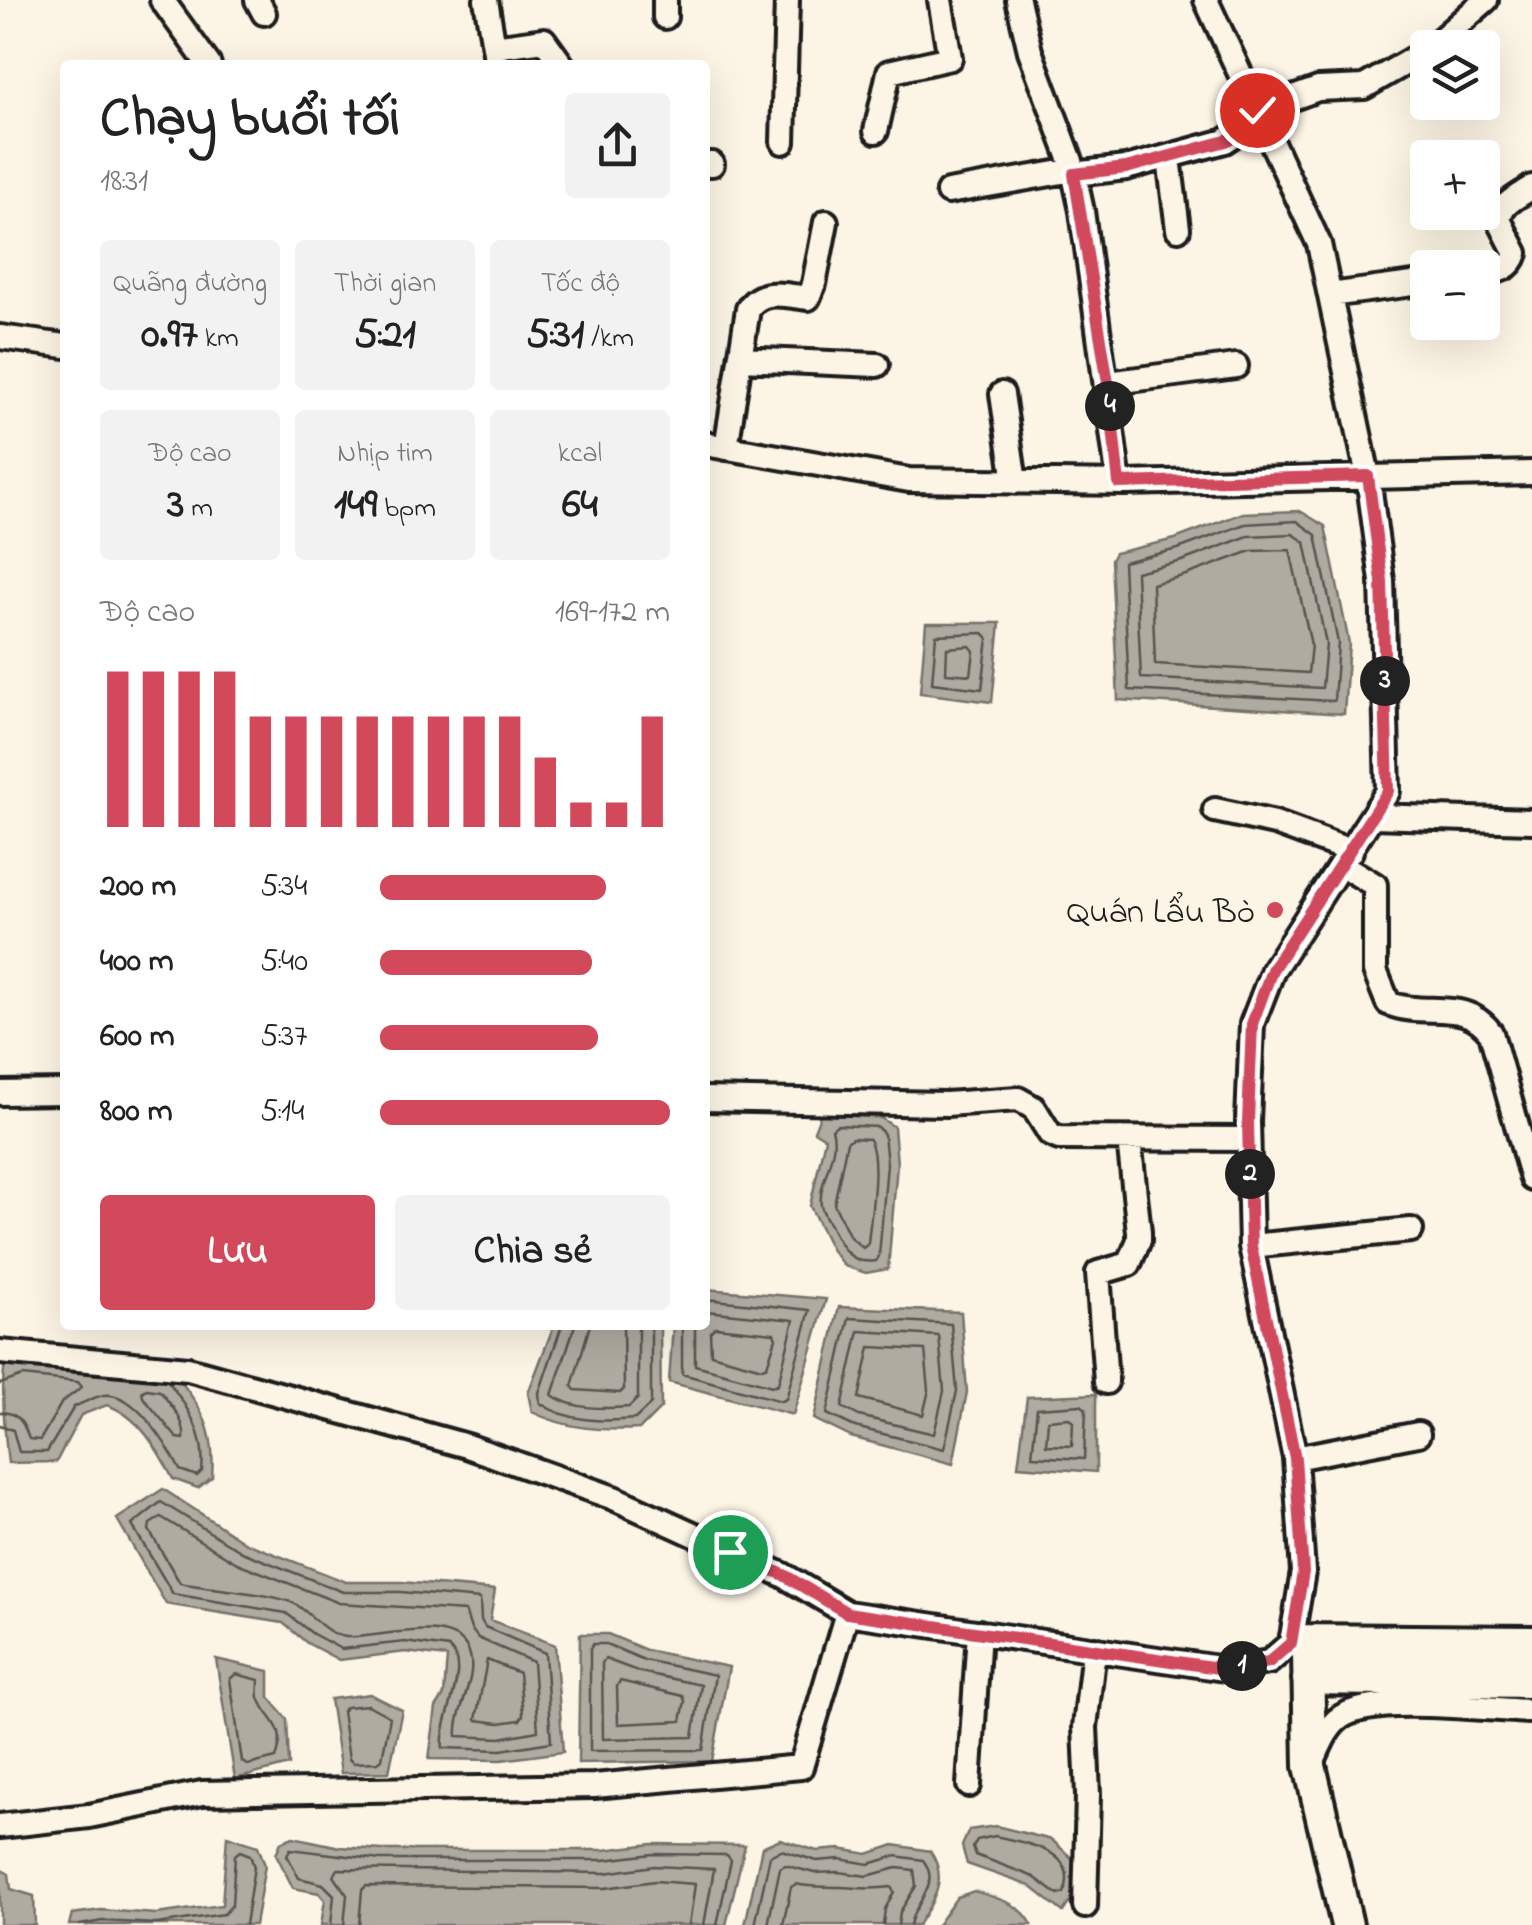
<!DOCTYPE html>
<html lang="vi">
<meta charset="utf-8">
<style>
:root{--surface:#fff;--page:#f2f2f2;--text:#222;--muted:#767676;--accent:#d1495b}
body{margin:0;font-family:"Indie Flower",sans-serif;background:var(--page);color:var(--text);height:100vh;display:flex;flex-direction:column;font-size:38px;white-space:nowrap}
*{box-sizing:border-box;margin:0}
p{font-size:32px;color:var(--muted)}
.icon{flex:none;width:55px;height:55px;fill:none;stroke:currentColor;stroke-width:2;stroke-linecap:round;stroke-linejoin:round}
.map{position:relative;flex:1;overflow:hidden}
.panel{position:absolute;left:60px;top:60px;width:650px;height:1270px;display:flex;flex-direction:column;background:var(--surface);border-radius:10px;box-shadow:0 10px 40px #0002}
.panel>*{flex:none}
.controls{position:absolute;left:1410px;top:30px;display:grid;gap:20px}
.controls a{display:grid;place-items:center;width:90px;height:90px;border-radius:10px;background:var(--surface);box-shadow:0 10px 40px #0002;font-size:50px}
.pin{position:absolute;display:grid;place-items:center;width:85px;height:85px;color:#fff;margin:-42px;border:5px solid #fff;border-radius:50%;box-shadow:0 2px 10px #0007}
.km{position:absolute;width:50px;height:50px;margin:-25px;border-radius:50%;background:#222;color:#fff;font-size:28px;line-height:50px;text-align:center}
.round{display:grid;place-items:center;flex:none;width:105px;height:105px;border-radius:10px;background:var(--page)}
.head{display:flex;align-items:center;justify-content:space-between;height:170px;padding:0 40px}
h1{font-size:55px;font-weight:700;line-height:75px}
.stats{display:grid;grid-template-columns:repeat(3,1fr);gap:15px;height:170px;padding:10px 40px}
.stats div{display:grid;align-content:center;border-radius:10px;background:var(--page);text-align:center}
.stats b{font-size:42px;font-weight:700}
.stats small{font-size:28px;font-weight:400}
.stats p{font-size:28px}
.chart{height:280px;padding:20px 40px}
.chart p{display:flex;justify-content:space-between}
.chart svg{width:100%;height:180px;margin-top:10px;stroke:var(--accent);stroke-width:6}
.primary-button{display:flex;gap:20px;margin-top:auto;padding:20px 40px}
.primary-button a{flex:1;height:115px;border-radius:10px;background:var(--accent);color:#fff;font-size:40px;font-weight:700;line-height:115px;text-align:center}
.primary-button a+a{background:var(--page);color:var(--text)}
ul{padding:0 40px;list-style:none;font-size:32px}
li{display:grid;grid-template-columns:160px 120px 1fr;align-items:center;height:75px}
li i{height:25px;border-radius:12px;background:var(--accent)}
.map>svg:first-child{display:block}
.water{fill:#b0aba1;stroke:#75726c;stroke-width:2.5}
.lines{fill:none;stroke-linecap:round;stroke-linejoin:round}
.shore{stroke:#575551;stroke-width:2.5}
.minor-casing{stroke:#1c1c1c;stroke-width:30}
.major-casing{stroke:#1c1c1c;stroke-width:38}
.minor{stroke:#fcf5e5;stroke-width:22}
.major{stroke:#fcf5e5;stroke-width:30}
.route-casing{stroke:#fff;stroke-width:20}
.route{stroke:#d1495b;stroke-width:12}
.poi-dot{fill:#d1495b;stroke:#fcf5e5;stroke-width:4}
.labels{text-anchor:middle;stroke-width:9;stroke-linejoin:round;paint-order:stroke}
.poi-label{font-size:35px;fill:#1c1c1c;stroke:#fcf5e5;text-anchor:end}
</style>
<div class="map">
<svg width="1532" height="1925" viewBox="0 0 1532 1925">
<rect width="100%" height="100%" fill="#fcf5e5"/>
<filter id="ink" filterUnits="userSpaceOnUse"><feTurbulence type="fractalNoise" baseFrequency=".01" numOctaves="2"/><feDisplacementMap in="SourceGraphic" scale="20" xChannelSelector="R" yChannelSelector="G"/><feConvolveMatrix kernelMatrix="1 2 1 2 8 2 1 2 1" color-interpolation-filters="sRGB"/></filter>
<g filter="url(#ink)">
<path class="water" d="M 1300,511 L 1325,526 L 1349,643 L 1344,714 L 1118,700 L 1111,560 L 1115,553 L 1175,539 L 1243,513 Z
M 926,623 L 1000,623 L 992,702 L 920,693 Z
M 821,1113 L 881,1118 L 894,1127 L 897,1164 L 888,1269 L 866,1273 L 844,1266 L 831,1249 L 810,1206 L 825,1138 L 814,1131 Z
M 705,1289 L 826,1299 L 793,1415 L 669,1382 L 673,1325 L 705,1325 Z
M 839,1307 L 961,1312 L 967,1392 L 953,1464 L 851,1437 L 814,1419 Z
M 554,1325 L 660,1325 L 661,1408 L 640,1429 C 600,1431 567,1429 532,1412 L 528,1393 Z
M 6,1359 L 171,1369 C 201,1407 216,1427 212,1477 L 198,1488 L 173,1479 C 158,1449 139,1416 107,1405 L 81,1415 L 56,1462 L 8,1463 C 5,1439 0,1377 6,1359 Z
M 1096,1394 L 1096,1472 L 1018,1466 L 1027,1397 Z
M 163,1489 L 246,1543 L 346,1582 L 401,1582 L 495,1590 L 490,1620 L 555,1645 L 563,1752 L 501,1760 L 429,1759 L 436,1708 L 444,1695 L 447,1657 L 406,1652 L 339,1660 L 307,1643 L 283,1623 L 166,1604 L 117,1519 Z
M 580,1634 L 608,1634 L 646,1650 L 729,1667 L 712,1761 L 578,1763 Z
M 216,1659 L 269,1671 L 269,1697 L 287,1719 L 289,1765 L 235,1779 Z
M 370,1694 L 402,1710 L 389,1772 L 341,1773 L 330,1699 Z
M 996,1826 L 1052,1840 L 1074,1860 L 1077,1891 L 1063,1912 L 1030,1886 L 967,1864 L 962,1846 L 969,1830 Z
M 227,1836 L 258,1846 L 265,1865 L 255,1925 L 69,1925 L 72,1914 L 101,1910 L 156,1914 L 222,1905 Z
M 293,1837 L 340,1847 L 382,1850 L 604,1850 L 652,1844 L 745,1845 L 726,1925 L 321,1925 L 325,1900 L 319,1893 L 293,1888 L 276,1854 L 281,1842 Z
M 780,1839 L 817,1851 L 840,1849 L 868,1854 L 894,1845 L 930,1851 C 949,1879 934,1900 918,1925 L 745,1925 L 762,1847 Z
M 0,1869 L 9,1874 L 11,1889 L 34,1896 L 35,1925 L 0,1925 Z
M 974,1891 C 996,1898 1022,1903 1032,1925 L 937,1925 L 957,1897 Z"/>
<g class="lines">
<path class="shore" d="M 1297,521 L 1316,535 L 1338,643 L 1334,701 L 1129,690 L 1123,562 L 1178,549 L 1245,524 Z
M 1293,534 L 1305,542 L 1326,644 L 1322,688 L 1141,678 L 1136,572 L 1182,561 L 1248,536 Z
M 1290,550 L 1311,645 L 1308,673 L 1155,664 L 1152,584 L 1186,575 L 1251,551 Z
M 983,633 L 988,638 L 982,689 L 932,683 L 936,635 Z
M 970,646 L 974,651 L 971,675 L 946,673 L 947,648 Z
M 837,1125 L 877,1127 L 884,1134 L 887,1164 L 879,1256 L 876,1261 C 850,1265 841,1247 831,1227 C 828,1221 822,1212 821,1205 C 818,1180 840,1154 832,1129 Z
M 852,1138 L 869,1139 C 881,1160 870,1217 868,1244 L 863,1248 L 850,1237 L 834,1204 L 847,1142 Z
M 849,1318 L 951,1324 L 957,1391 L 944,1449 L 855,1427 L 827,1414 Z
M 562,1325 L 539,1393 L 540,1403 C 567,1422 603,1422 635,1419 L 651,1404 L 651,1325
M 575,1325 L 552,1395 C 573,1410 605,1409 629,1407 L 638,1398 L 638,1325
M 590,1325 L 572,1386 L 575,1390 L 620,1393 L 624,1389 L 623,1325
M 682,1325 L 682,1374 L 781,1401 L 786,1399 L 810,1310 L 705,1299
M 695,1325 L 695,1365 L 772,1386 L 778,1384 L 794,1320 L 705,1311
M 715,1327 L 774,1333 L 776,1338 L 767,1366 L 762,1368 L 711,1354 L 710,1332 Z
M 859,1331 L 939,1336 L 944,1391 L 934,1434 L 859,1416 L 842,1407 Z
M 870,1347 L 925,1350 L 929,1390 L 923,1415 L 859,1398 Z
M 0,1384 L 23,1376 L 78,1382 L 82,1387 L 62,1402 L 40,1440 L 29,1439 C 24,1423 18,1412 0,1412
M 147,1389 L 160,1391 C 171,1405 186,1421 184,1439 L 177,1438 L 143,1397 L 142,1391 Z
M 1081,1405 L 1086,1409 L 1084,1459 L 1032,1456 L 1037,1408 Z
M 1069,1418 L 1073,1422 L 1072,1446 L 1046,1445 L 1048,1420 Z
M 0,1425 L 13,1430 L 19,1452 L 47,1452 L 74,1407 C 83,1403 94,1397 104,1395 C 135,1391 168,1446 180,1470 L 197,1476 L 202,1471 C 206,1435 189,1409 168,1381
M 161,1502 L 242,1552 L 343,1592 L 401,1592 L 480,1599 L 481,1620 L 485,1627 L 545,1653 L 551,1742 L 501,1750 L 443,1748 C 439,1721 472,1667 449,1648 L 405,1642 L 341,1649 L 313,1634 L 286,1613 L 173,1594 L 132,1525 Z
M 161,1517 L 237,1563 L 339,1603 L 465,1611 L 471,1629 L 478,1638 L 533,1662 L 538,1731 L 500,1738 L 457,1736 C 454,1709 483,1673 466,1646 C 446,1616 375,1639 346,1637 C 326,1635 311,1613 295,1604 C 275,1593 207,1589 180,1583 L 149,1530 L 150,1524 Z
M 606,1644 L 644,1660 L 715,1675 L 703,1750 L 590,1751 L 590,1649 L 593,1644 Z
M 605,1659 L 640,1672 L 701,1685 L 693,1737 L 603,1739 L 602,1663 Z
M 487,1660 L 519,1673 L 523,1715 L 520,1720 L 499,1723 L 476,1720 Z
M 236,1674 L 259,1680 C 259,1686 258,1692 259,1697 C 265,1720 289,1723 276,1758 L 248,1765 L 242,1762 L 230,1679 Z
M 620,1681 L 683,1696 L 685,1701 L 681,1721 L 618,1724 L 617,1686 Z
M 368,1705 L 390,1717 L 382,1759 L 378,1762 L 353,1763 L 349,1759 L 342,1711 L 346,1707 Z
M 995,1836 C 1024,1843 1081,1850 1064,1893 L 1058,1895 L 1034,1877 L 976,1855 L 973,1847 L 977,1840 Z
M 80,1925 L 102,1921 L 157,1924 L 224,1914 L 232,1905 L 235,1855 L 240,1851 L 250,1855 L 254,1867 L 245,1925
M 331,1925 L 334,1895 L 323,1884 L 299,1878 L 287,1855 L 290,1849 L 381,1860 L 604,1860 L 653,1854 L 727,1855 L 731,1860 L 717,1925
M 344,1925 L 347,1895 L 334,1876 L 338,1869 L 605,1873 L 654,1866 L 714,1869 L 704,1925
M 359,1925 L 362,1890 L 366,1886 L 605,1888 L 655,1881 L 695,1884 L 689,1925
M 755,1925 L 770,1856 L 781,1850 L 817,1861 L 840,1859 L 869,1864 L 896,1856 L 923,1860 C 942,1885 914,1902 910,1925
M 768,1925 L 780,1868 L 785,1865 L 814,1873 L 839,1872 L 867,1876 L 897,1868 L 914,1870 L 916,1886 L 900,1912 L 898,1925
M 783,1925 L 791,1887 L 796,1884 C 812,1888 824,1886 840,1887 C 861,1888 869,1890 891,1887 L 894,1892 L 885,1909 L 883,1925"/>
<g class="minor-casing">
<path id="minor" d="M 162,0 L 209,65
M 257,0 L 264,13
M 486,0 L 497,65
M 665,0 L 665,17
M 1018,0 L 1030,51 L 1071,161 L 1082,211 L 1119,483
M 494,47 L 544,40 L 562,65
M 1431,48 L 1486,0
M 1257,111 L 1318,89 L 1364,87 L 1428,50
M 876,131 L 889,72 L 950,58 L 940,0
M 783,142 L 787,0
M 1169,158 L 1178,229
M 705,164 L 712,164
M 1074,174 L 1126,168 L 1225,141 L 1260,117
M 948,192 L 1073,170
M 1482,273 C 1497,271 1511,270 1516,253 L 1499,220 C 1502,202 1518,197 1532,187
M 1330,295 L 1428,282
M 0,337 L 65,346
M 740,359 L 877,365
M 1108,383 L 1236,366
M 1002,394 L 1015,482
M 705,444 L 909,480 L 1125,483 L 1532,473
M 726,448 L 748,309 C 762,287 787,296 808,298 L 814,284 L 826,222
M 1215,810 L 1275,823 L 1351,851
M 1373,816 L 1532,821
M 1342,865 L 1375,885 L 1375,971 L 1388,1003 C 1425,1019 1464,996 1491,1033 L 1532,1179
M 0,1093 L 65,1092
M 705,1099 L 946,1104 L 1018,1099 L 1034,1108 L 1050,1134 L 1059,1138 L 1248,1139
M 1251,1246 L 1411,1230
M 0,1352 L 188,1369 L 467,1446 L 614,1498 L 783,1575 L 847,1613
M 1106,1382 L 1098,1273 L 1129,1264 L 1139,1240 L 1139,1232 L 1129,1139
M 1295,1458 L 1418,1434
M 1292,1636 L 1532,1638
M 1312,1763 C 1319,1748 1326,1727 1341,1717 C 1375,1694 1489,1710 1532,1711
M 969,1785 L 979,1632
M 0,1826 L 89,1816 L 202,1793 L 594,1786 L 801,1767 L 847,1613 L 1225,1669 L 1269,1662 L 1291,1643 L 1303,1572 L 1295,1458 L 1251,1246 L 1248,1122 L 1252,1024 L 1273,970 L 1388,791 L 1382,581 L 1368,476 L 1319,244 L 1206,0
M 1085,1906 L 1088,1795 L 1085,1727 L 1094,1649"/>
</g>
<g class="major-casing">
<path id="major" d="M 1308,1679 L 1532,1682
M 1347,1925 L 1310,1766 L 1308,1653 L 1532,1656"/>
</g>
<use href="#minor" class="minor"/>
<use href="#major" class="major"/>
</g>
</g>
<g class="lines" filter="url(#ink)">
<g class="route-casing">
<path id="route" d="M 730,1552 L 784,1575 L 847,1613 L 1225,1669 L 1269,1662 L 1291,1643 L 1303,1572 L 1295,1458 L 1251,1246 L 1248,1122 L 1252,1024 L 1272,970 L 1388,791 L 1382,581 L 1368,476 L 1119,483 L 1108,383 L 1074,174 L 1126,168 L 1226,141 L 1260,118 L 1257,110"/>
</g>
<use href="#route" class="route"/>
</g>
<circle class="poi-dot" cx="1275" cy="910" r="10"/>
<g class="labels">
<g class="poi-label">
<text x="1255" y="922">Quán Lẩu Bò</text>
</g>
</g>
</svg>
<div class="controls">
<a><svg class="icon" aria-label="layers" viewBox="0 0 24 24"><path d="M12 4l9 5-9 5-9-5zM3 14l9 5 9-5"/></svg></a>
<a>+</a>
<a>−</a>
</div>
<div class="pin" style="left:730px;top:1552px;background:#1e9e55"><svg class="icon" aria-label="arrive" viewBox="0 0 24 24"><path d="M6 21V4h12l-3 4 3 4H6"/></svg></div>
<div class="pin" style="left:1257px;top:110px;background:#d93025"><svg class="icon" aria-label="check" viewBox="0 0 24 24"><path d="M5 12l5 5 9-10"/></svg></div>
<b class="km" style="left:1242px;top:1666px">1</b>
<b class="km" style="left:1250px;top:1174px">2</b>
<b class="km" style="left:1385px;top:681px">3</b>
<b class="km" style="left:1110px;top:406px">4</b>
<section class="panel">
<div class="head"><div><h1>Chạy buổi tối</h1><p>18:31</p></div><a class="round"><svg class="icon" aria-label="share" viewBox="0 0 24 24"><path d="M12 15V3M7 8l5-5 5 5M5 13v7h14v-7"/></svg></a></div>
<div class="stats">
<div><p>Quãng đường</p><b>0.97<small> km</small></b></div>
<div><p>Thời gian</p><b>5:21</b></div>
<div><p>Tốc độ</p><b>5:31<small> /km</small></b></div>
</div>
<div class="stats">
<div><p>Độ cao</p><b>3<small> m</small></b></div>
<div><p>Nhịp tim</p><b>149<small> bpm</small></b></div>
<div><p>kcal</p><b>64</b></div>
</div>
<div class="chart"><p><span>Độ cao</span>169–172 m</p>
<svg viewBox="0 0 160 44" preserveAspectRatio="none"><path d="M5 44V6M15 44V6M25 44V6M35 44V6M45 44V17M55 44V17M65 44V17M75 44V17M85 44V17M95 44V17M105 44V17M115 44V17M125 44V27M135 44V38M145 44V38M155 44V17"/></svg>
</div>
<ul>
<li><b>200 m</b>5:34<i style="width:78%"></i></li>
<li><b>400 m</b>5:40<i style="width:73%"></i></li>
<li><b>600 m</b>5:37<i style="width:75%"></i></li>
<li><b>800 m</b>5:14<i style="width:100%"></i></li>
</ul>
<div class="primary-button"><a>Lưu</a><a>Chia sẻ</a></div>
</section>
</div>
